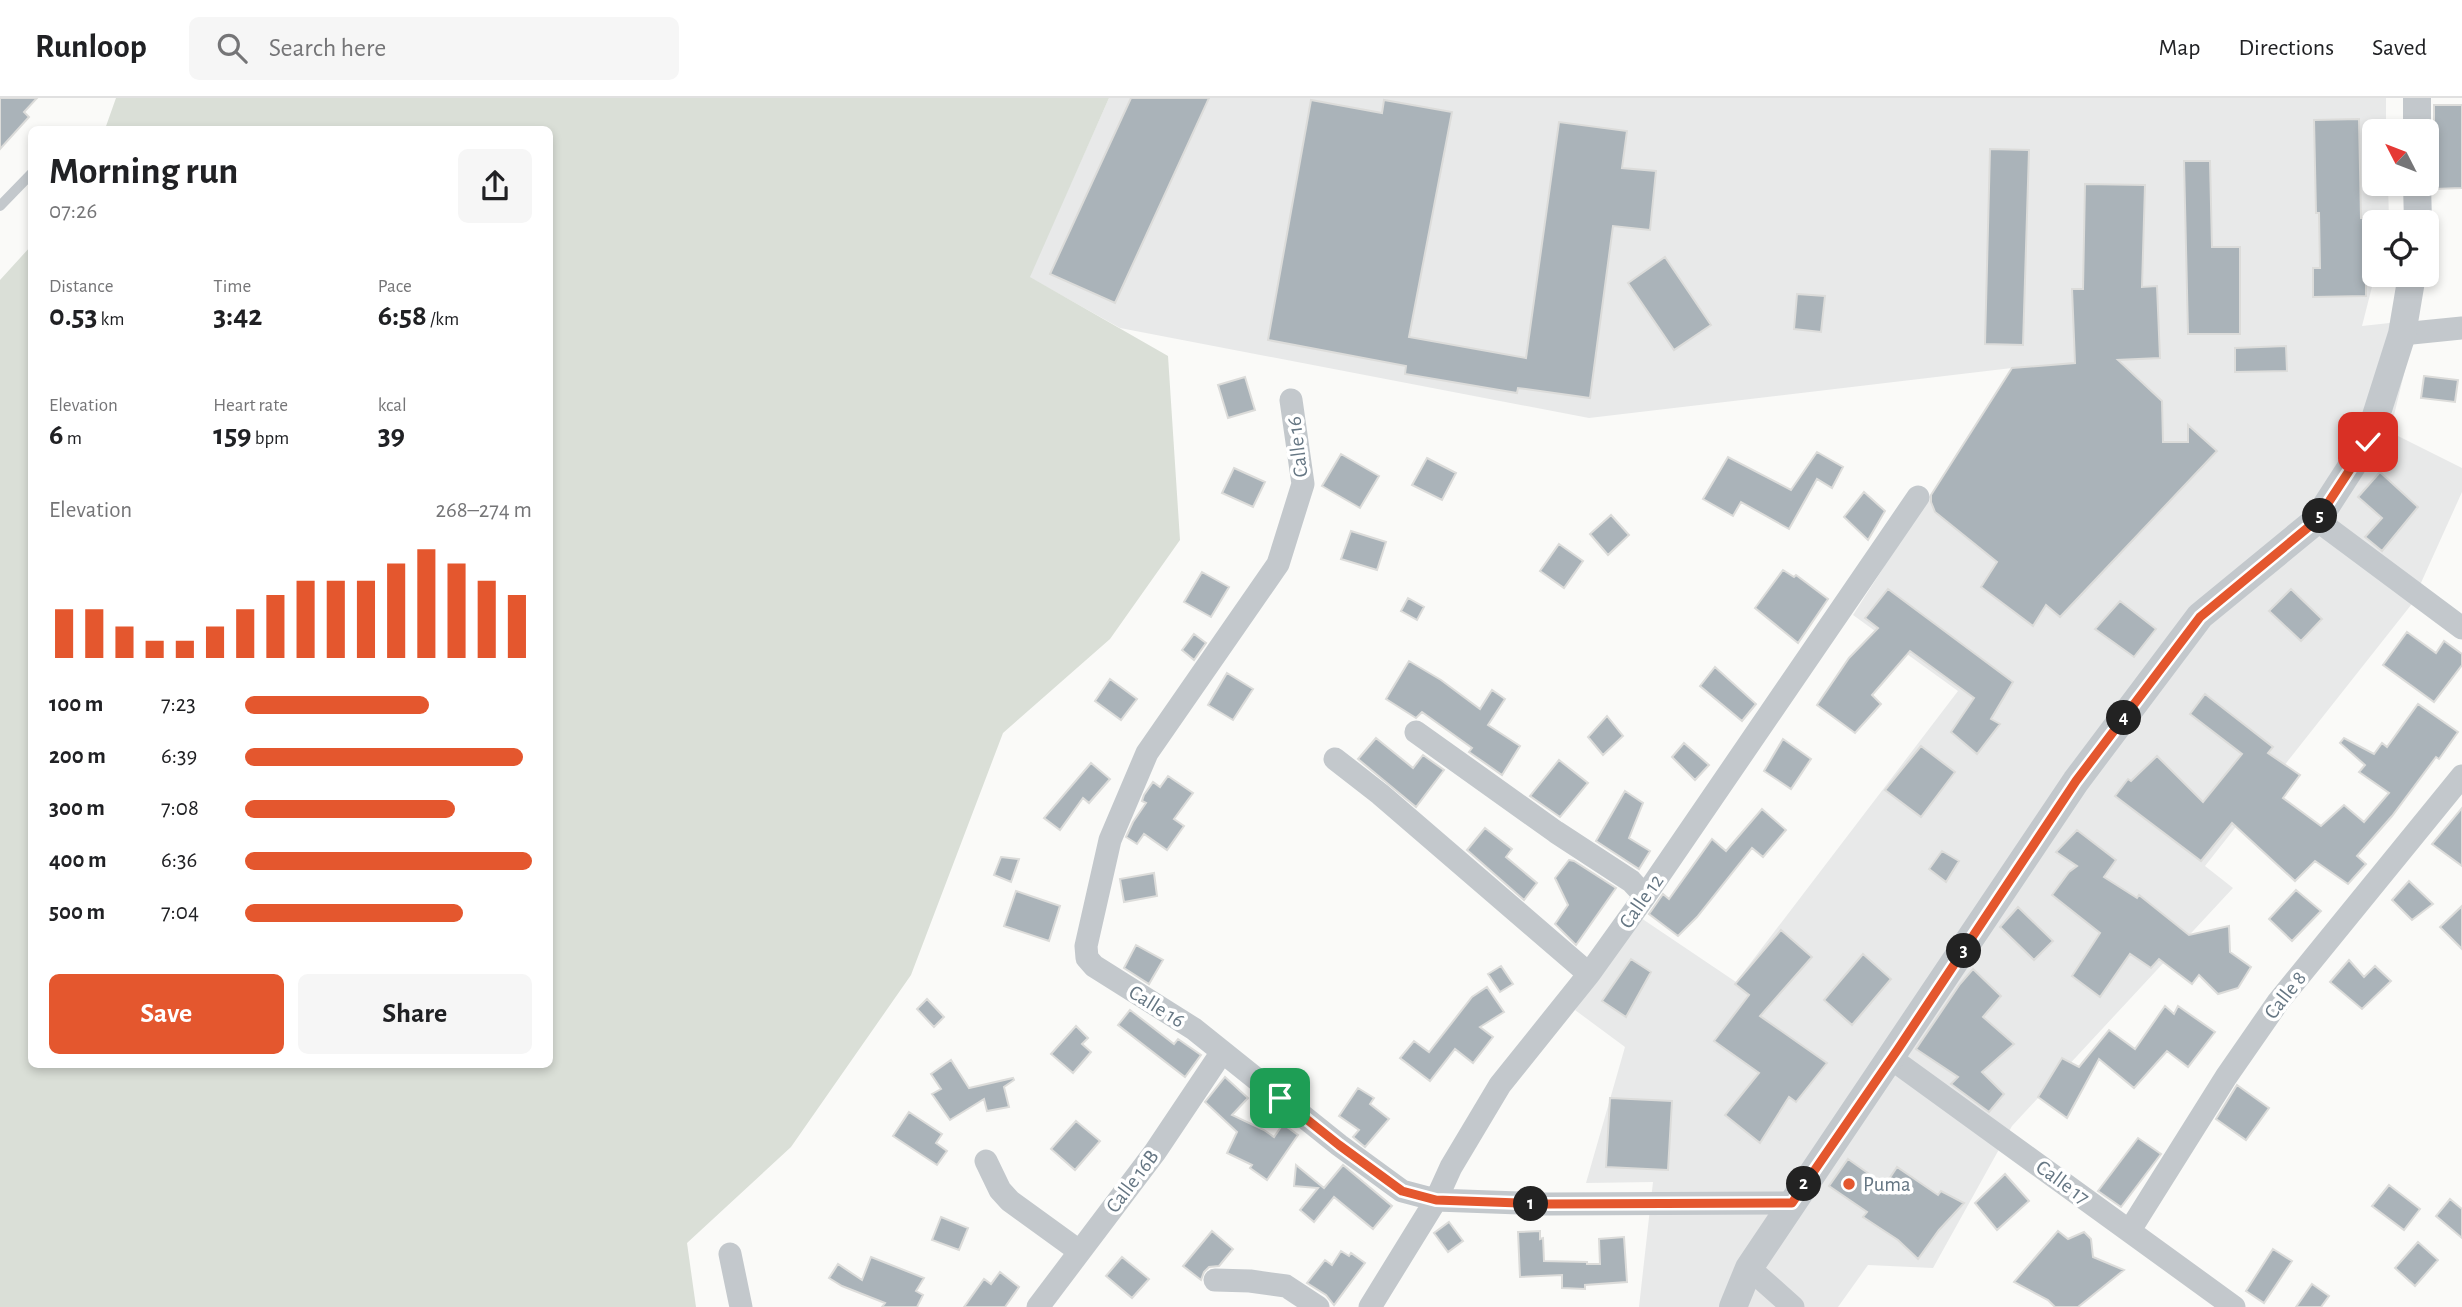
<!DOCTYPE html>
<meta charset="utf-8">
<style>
:root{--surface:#fff;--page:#f6f6f6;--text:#202124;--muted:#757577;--line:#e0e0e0;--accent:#e4572e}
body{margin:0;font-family:"Alegreya Sans",sans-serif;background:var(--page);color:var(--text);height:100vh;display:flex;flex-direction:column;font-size:26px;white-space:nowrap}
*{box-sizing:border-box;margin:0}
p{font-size:23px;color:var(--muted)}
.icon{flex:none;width:38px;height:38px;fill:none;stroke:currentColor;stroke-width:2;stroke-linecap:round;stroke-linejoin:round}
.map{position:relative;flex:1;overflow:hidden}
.drawer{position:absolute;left:28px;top:28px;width:525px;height:942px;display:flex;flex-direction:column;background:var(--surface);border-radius:10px;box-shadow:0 4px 10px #0003}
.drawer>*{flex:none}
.needle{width:46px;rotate:312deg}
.fabs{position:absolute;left:2362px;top:21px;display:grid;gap:14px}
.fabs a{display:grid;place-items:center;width:77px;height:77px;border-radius:10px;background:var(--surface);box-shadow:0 4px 10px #0003;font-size:35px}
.pin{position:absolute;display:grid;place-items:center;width:60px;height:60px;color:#fff;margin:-30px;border-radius:14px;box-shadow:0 4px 10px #0006}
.km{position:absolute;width:35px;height:35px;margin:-18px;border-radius:50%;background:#222;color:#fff;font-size:19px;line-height:35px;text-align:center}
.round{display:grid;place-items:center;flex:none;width:74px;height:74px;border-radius:10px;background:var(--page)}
.overview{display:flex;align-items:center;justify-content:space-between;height:119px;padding:0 21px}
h1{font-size:38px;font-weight:700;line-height:52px}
.stats{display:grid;grid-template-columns:repeat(3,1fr);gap:10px;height:119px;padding:7px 21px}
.stats div{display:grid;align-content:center}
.stats b{font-size:30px;font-weight:700}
.stats small{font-size:19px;font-weight:400}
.stats p{font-size:19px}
.chart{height:196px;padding:14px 21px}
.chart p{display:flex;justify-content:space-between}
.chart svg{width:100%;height:126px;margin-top:7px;stroke:var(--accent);stroke-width:6}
.button{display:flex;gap:14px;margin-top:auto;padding:14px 21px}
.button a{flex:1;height:80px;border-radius:10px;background:var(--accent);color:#fff;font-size:28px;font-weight:700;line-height:80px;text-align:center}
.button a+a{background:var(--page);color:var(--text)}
ul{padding:0 21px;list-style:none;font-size:23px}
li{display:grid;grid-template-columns:112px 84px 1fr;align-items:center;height:52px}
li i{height:18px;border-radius:9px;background:var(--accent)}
header{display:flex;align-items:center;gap:42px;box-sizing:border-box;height:98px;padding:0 35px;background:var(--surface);border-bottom:2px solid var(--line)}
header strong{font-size:33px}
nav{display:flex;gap:38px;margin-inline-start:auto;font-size:24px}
.search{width:490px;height:63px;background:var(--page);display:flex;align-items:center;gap:18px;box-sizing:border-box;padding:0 24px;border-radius:10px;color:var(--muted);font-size:26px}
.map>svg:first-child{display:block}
.built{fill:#e8e9e9}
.green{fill:#dadfd7}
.building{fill:#aab3b9;stroke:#dcdcda;stroke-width:2}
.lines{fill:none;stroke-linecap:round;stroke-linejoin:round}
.service{stroke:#c3c8cc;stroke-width:10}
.minor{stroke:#c3c8cc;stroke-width:23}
.tertiary{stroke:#c3c8cc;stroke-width:28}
.route-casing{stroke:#fff;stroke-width:14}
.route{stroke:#e4572e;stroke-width:9}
.poi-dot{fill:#e4572e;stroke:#fff;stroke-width:2.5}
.labels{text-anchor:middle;stroke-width:7;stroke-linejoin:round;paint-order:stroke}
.street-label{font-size:21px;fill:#657683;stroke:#fff}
.poi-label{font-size:21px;fill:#657683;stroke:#fff;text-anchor:start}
</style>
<header>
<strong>Runloop</strong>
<div class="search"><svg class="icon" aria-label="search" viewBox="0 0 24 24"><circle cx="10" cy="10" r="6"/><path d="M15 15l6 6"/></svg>Search here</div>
<nav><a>Map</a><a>Directions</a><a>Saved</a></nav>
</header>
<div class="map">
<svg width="2462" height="1209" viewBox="0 0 2462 1209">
<rect width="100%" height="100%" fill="#fafaf8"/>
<path class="built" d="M 1109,0 L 2386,0 L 2386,33 L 2375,33 L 2375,86 L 2388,86 L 2389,122 L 2389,124 L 2375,124 L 2375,177 L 2362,228 L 2417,222 L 2390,334 L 2462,370 L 2462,394 L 2411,507 L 2205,768 L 2233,790 L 2012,1028 L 1933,1170 L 1868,1167 L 1838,1209 L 1639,1209 L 1653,1084 L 1586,1085 L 1625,949 L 1575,912 L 1641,820 L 1736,884 L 1958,593 L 1853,517 L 2012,270 L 1589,320 L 1120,230 L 1029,179 Z"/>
<path class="green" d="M 116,0 L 1109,0 L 1030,179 L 1168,258 L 1180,442 L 1110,541 L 1003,635 L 911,877 L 791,1049 L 687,1145 L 696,1209 L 0,1209 L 0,182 L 31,148 L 32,966 L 550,966 L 550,32 L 105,31 Z"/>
<path class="building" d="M 0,0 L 37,0 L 24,14 L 29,19 L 0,51 Z
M 1131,0 L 1209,0 L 1115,205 L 1050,176 Z
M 1311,2 L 1382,15 L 1384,2 L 1452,14 L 1409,239 L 1526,260 L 1559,24 L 1627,33 L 1622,70 L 1656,73 L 1650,132 L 1613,128 L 1590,300 L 1518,290 L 1517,295 L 1405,276 L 1406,268 L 1268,242 Z
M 2434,7 L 2462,7 L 2462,90 L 2434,91 L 2430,76 L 2429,44 L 2434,34 Z
M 2359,21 L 2361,120 L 2366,120 L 2366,198 L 2313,199 L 2313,170 L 2320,170 L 2319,115 L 2316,115 L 2314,22 Z
M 1990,51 L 2029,52 L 2023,247 L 1985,246 Z
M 2184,63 L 2210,63 L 2212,149 L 2240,149 L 2240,236 L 2188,236 Z
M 2085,86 L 2145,87 L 2142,189 L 2157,188 L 2160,260 L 2118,262 L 2162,303 L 2163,344 L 2188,344 L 2188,327 L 2217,353 L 2060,519 L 2046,507 L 2033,528 L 1981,489 L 1997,464 L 1935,414 L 1931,404 L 1931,397 L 2012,270 L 2075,265 L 2072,191 L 2083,191 Z
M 1665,159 L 1711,227 L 1674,252 L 1628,185 Z
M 1797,196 L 1825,198 L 1821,234 L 1794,231 Z
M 2286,248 L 2287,273 L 2235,274 L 2235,250 Z
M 2424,278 L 2458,282 L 2455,304 L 2421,300 Z
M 1245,279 L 1255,312 L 1228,320 L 1218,287 Z
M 1817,354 L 1843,369 L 1832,390 L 1817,381 L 1789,431 L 1741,404 L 1733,418 L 1703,401 L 1728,359 L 1791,392 Z
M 1341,356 L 1379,378 L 1360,410 L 1322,388 Z
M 1427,360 L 1456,375 L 1442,402 L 1412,387 Z
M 1234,370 L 1265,384 L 1253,409 L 1222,395 Z
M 2380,374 L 2418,409 L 2382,453 L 2365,439 L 2382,420 L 2358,399 Z
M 1864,394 L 1885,413 L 1868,442 L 1844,419 Z
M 1611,417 L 1629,437 L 1608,457 L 1590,436 Z
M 1351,433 L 1386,444 L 1377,472 L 1341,461 Z
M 1559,446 L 1583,463 L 1564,490 L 1540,473 Z
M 1783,472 L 1794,479 L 1796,477 L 1828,501 L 1798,545 L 1755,510 Z
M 1202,474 L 1229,489 L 1211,519 L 1184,504 Z
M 1888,491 L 2013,584 L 1991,621 L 2000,626 L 1977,656 L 1951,634 L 1974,600 L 1910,553 L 1872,597 L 1881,606 L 1855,635 L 1817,607 L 1849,560 L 1878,530 L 1865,520 Z
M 2291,491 L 2322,521 L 2301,543 L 2269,513 Z
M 1408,500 L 1424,509 L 1417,522 L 1401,513 Z
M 2120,503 L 2156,531 L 2134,559 L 2095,531 Z
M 2407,534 L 2436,555 L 2444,543 L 2462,556 L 2462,567 L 2434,604 L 2383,567 Z
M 1194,536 L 1206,545 L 1194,562 L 1182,552 Z
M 1409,563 L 1441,582 L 1480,611 L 1492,592 L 1505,601 L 1488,627 L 1520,648 L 1502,677 L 1469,654 L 1472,650 L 1422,614 L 1416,620 L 1386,601 Z
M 1715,569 L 1756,606 L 1742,623 L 1700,588 Z
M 1227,575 L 1253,591 L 1233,622 L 1208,607 Z
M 1110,581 L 1137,601 L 1121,622 L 1095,603 Z
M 2205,596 L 2273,649 L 2268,655 L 2300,677 L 2283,700 L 2321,728 L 2344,707 L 2364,724 L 2389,695 L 2359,674 L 2365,667 L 2340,645 L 2344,640 L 2374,656 L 2382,645 L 2387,649 L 2418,606 L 2458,634 L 2439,661 L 2436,659 L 2392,718 L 2357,758 L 2366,766 L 2348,786 L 2315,763 L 2295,783 L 2232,725 L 2201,763 L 2115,698 L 2128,681 L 2131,683 L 2157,658 L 2203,704 L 2242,656 L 2190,616 Z
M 1607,618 L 1623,638 L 1603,657 L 1588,639 Z
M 1376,640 L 1413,670 L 1423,657 L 1444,672 L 1416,709 L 1358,661 Z
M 1783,641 L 1811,661 L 1791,691 L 1764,673 Z
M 1684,645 L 1709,667 L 1695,682 L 1672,659 Z
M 1921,648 L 1955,674 L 1921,719 L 1885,692 Z
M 1559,662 L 1588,685 L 1560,719 L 1530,698 Z
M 1091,665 L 1110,681 L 1089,705 L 1083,700 L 1060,732 L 1044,720 Z
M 1168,678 L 1193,695 L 1174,721 L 1184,728 L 1167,752 L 1144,736 L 1137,746 L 1126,739 L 1133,724 L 1146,705 L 1142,703 L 1144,697 L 1153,684 L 1160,689 Z
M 1625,693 L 1643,705 L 1629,740 L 1650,753 L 1639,771 L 1596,743 Z
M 2462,710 L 2462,768 L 2432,746 Z
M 1762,711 L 1786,732 L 1763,759 L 1752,750 L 1697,819 L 1678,838 L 1649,816 L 1663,796 L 1669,801 L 1712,741 L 1726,753 Z
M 1485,730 L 1512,751 L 1506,759 L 1537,785 L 1524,802 L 1467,752 Z
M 2077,732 L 2116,762 L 2104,779 L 2137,800 L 2139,797 L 2189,837 L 2229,828 L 2230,854 L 2251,869 L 2238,890 L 2218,896 L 2199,877 L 2192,886 L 2159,861 L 2151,870 L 2130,856 L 2100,899 L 2072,878 L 2100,835 L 2052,797 L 2069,774 L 2077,768 L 2056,754 Z
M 1942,753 L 1959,763 L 1946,784 L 1929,771 Z
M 1001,759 L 1019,761 L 1011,784 L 994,777 Z
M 1569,762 L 1574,763 L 1616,790 L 1576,847 L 1555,826 L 1568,807 L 1555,780 Z
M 1154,775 L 1157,798 L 1124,804 L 1120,781 Z
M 2409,783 L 2433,806 L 2412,822 L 2392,802 Z
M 2296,792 L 2321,813 L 2292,843 L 2269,821 Z
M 1016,793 L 1060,808 L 1049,843 L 1004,828 Z
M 2462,808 L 2462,851 L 2440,829 Z
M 2018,809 L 2053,843 L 2034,862 L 2000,829 Z
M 1781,832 L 1812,859 L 1760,918 L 1827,965 L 1796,1004 L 1789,999 L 1760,1045 L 1725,1017 L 1759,975 L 1714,943 L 1749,897 L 1735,886 Z
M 1136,847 L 1163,862 L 1149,886 L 1124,870 Z
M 1863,856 L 1891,881 L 1852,927 L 1824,902 Z
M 1631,861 L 1651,874 L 1626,919 L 1602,903 Z
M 2349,862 L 2364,879 L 2375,868 L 2391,883 L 2362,911 L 2330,884 Z
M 1501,868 L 1513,886 L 1500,894 L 1488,876 Z
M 1973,871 L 2001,898 L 1983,919 L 2014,946 L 1982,974 L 2004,996 L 1989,1014 L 1951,986 L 1958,979 L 1916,951 L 1960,886 Z
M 1487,889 L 1504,914 L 1480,929 L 1493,939 L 1473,965 L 1455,951 L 1430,983 L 1400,960 L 1414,943 L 1429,954 L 1472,899 Z
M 927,901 L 944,919 L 934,929 L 917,911 Z
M 2165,908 L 2174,916 L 2178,908 L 2215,934 L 2188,969 L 2167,953 L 2134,990 L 2099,961 L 2067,1020 L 2038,999 L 2062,960 L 2079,969 L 2109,932 L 2135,951 Z
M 1130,912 L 1174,946 L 1178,941 L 1201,957 L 1185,979 L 1118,927 Z
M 1076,928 L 1088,940 L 1082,946 L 1091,954 L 1073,975 L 1051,956 Z
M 951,962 L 969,990 L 1013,980 L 1014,982 L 1004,989 L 1009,1009 L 987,1013 L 984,1001 L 950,1022 L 932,996 L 941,991 L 931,976 Z
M 1225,979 L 1248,1000 L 1232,1017 L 1264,1032 L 1274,1039 L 1283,1026 L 1298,1037 L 1267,1082 L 1250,1070 L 1252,1067 L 1227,1055 L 1237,1034 L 1205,1004 Z
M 2237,987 L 2269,1010 L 2246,1042 L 2216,1021 Z
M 1358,990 L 1374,1000 L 1370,1006 L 1389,1021 L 1365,1049 L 1353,1039 L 1359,1032 L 1339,1018 Z
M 1610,1000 L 1672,1003 L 1668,1072 L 1606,1069 Z
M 909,1014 L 942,1036 L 936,1045 L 947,1053 L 937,1067 L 893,1038 Z
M 1076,1023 L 1100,1043 L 1075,1072 L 1051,1051 Z
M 2138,1040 L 2161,1056 L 2121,1109 L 2098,1093 Z
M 1848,1061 L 1885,1087 L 1897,1069 L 1938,1097 L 1941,1093 L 1964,1105 L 1939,1132 L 1918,1161 L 1898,1142 L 1863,1119 L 1867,1114 L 1829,1088 Z
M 1296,1067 L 1324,1090 L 1343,1067 L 1392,1108 L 1373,1131 L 1334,1099 L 1314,1124 L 1300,1112 L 1318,1090 L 1294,1088 Z
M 2005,1076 L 2029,1103 L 1997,1132 L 1975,1105 Z
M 2389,1087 L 2420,1111 L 2404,1132 L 2372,1108 Z
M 2450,1101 L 2462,1111 L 2462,1140 L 2436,1118 Z
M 941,1119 L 968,1130 L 959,1152 L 932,1142 Z
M 1449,1124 L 1463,1143 L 1448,1154 L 1434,1135 Z
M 1212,1133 L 1233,1151 L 1219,1168 L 1209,1169 L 1204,1174 L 1201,1182 L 1183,1168 Z
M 1540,1133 L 1540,1141 L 1543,1140 L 1544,1163 L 1587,1164 L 1587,1166 L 1600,1166 L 1599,1141 L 1624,1139 L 1627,1184 L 1585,1187 L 1585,1191 L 1562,1190 L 1562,1177 L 1520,1179 L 1518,1134 Z
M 2058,1133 L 2068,1141 L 2084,1134 L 2091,1141 L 2093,1159 L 2124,1172 L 2078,1209 L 2055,1209 L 2048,1202 L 2014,1184 Z
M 2418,1144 L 2438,1162 L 2415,1188 L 2395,1170 Z
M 2273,1151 L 2292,1163 L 2264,1205 L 2246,1193 Z
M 1341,1153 L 1349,1158 L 1351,1155 L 1365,1165 L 1334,1207 L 1326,1197 L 1307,1185 L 1325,1162 L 1332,1167 Z
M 871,1159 L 924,1180 L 916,1193 L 923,1197 L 917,1209 L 882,1209 L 885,1205 L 842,1188 L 829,1180 L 838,1166 L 862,1182 Z
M 1122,1159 L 1149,1181 L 1132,1200 L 1106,1178 Z
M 1000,1174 L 1019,1189 L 1005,1209 L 964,1209 L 984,1181 L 991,1186 Z
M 2312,1186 L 2329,1198 L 2321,1209 L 2296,1209 Z"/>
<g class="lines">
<path class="service" d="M 0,108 L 32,75"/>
<path class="minor" d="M 2402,236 L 2462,230
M 1291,302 L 1303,386 L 1278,466 L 1147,655 L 1110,742 L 1086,848 L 1087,860 L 1094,868 L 1194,931 L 1339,1047 L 1402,1093 L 1436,1102 L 1547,1106 L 1792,1105
M 2317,422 L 2462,530
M 1416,634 L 1556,734 L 1631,783 L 1645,798
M 1335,661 L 1380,696 L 1589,876
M 1892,961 L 2234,1209
M 986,1063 L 1000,1092 L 1010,1103 L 1079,1153
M 2130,1132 L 2226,979 L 2278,904 L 2462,678
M 730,1156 L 741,1209
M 1749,1170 L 1793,1209
M 1215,1182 L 1250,1183 L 1286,1188 L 1318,1209
M 1038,1209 L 1155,1054 L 1222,954
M 1370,1209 L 1436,1102 L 1451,1069 L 1500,987 L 1589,876 L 1645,798 L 1918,399"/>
<path class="tertiary" d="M 2417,0 L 2417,33
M 2417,86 L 2418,124
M 1733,1209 L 1749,1170 L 2076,683 L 2200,518 L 2317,422 L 2368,343 L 2402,236 L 2412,177"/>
</g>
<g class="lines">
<g class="route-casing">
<path id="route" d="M 1280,1000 L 1339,1047 L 1402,1093 L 1436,1102 L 1547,1106 L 1792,1105 L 1898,951 L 2076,683 L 2200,519 L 2317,422 L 2368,344"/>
</g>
<use href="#route" class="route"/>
</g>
<circle class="poi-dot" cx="1849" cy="1086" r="7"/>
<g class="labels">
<g class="street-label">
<text transform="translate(1297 349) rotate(-97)" y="7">Calle 16</text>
<text transform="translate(1641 803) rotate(-55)" y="7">Calle 12</text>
<text transform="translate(2285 897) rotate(-52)" y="7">Calle 8</text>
<text transform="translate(1157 908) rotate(32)" y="7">Calle 16</text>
<text transform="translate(1132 1083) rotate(-53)" y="7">Calle 16B</text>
<text transform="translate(2063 1084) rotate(36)" y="7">Calle 17</text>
</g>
<g class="poi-label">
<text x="1863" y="1093">Puma</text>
</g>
</g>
</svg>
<div class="fabs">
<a><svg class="needle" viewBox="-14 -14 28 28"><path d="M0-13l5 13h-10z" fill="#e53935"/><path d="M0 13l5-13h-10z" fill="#757577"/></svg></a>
<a><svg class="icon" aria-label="locate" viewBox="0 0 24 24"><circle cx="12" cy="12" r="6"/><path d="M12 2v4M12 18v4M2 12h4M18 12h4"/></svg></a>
</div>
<div class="pin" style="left:1280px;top:1000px;background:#1e9e55"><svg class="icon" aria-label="arrive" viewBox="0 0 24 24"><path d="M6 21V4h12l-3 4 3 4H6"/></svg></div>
<div class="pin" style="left:2368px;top:344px;background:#d93025"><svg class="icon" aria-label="check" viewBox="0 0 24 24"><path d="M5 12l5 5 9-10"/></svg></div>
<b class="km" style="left:1531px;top:1106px">1</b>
<b class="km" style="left:1804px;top:1086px">2</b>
<b class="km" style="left:1964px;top:853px">3</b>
<b class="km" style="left:2124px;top:620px">4</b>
<b class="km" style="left:2320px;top:418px">5</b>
<section class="drawer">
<div class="overview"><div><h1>Morning run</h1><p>07:26</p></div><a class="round"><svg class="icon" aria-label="share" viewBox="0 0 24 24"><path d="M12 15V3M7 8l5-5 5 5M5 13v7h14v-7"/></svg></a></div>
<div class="stats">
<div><p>Distance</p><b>0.53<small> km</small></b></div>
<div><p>Time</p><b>3:42</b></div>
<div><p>Pace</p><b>6:58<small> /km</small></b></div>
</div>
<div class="stats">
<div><p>Elevation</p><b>6<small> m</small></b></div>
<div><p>Heart rate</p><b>159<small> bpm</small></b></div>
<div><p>kcal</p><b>39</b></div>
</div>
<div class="chart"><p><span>Elevation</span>268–274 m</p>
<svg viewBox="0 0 160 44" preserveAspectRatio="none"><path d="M5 44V27M15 44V27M25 44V33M35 44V38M45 44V38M55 44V33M65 44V27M75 44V22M85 44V17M95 44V17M105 44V17M115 44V11M125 44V6M135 44V11M145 44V17M155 44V22"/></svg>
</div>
<ul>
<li><b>100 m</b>7:23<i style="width:64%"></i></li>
<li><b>200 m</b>6:39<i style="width:97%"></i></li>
<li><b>300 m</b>7:08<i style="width:73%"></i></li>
<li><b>400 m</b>6:36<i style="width:100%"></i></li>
<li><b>500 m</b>7:04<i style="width:76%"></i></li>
</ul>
<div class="button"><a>Save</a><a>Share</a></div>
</section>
</div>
